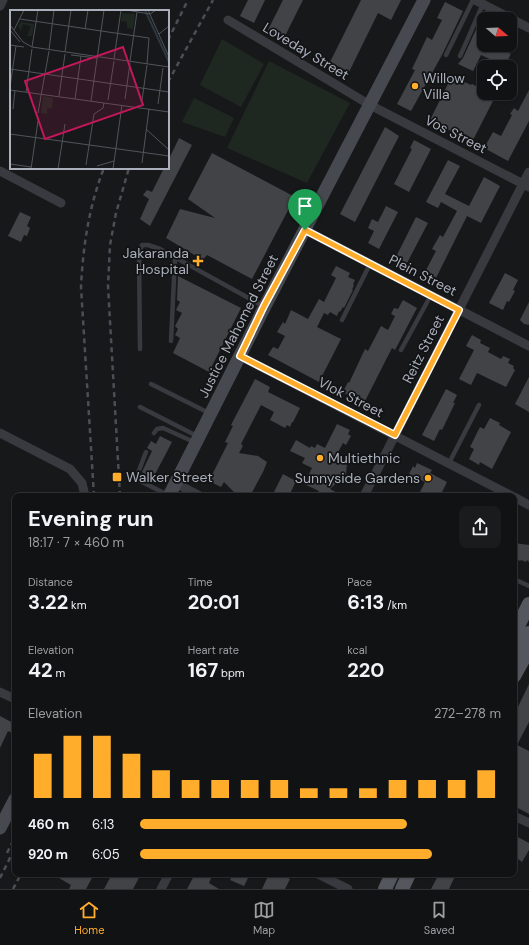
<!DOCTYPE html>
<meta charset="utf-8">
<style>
:root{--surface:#111214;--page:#1a1b1d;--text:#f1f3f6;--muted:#9c9ea0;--line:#303234;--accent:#ffad2b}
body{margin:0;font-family:"DM Sans",sans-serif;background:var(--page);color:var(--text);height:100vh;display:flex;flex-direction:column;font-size:15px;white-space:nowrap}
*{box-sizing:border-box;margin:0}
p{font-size:13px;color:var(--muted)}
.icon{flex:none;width:22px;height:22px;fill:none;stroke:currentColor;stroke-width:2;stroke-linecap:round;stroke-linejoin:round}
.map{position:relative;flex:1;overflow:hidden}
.sheet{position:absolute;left:12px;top:493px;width:505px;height:384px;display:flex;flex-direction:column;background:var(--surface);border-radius:8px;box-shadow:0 1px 3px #0004,0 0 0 1px var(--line)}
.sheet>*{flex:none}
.needle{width:26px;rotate:109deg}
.tools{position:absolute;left:477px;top:12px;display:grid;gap:8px}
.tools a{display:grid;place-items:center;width:40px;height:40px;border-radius:8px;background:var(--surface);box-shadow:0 1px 3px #0004,0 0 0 1px var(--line);font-size:20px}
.pin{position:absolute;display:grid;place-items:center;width:34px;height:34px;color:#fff;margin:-41px -17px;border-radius:50% 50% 50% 0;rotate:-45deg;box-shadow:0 0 4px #0007}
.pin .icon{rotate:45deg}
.round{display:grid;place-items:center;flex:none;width:42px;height:42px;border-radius:8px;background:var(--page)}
.overview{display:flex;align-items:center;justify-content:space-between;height:68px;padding:0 16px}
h1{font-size:22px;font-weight:700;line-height:30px}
.figures{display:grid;grid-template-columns:repeat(3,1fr);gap:6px;height:68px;padding:4px 16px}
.figures div{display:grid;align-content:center}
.figures b{font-size:20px;font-weight:700}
.figures small{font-size:11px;font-weight:400}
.figures p{font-size:11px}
.chart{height:112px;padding:8px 16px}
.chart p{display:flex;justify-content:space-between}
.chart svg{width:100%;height:72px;margin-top:4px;stroke:var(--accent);stroke-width:6}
ul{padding:0 16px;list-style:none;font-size:13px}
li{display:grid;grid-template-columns:64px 48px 1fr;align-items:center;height:30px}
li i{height:10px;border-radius:5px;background:var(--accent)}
.dock{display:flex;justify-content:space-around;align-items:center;height:56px;border-top:1px solid var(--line);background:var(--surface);font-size:11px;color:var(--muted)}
.dock a{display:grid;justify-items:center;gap:2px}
.dock .active{color:var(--accent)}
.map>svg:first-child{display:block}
.green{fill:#1f2820}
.building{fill:#414347}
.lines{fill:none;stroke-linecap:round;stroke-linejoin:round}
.service{stroke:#383a3f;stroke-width:4.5}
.minor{stroke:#383a3f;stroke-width:9}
.secondary{stroke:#46494f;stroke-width:13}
.primary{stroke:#54575e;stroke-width:14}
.rail{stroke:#4b4e54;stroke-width:2.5;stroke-dasharray:5 4;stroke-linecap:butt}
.route-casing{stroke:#fff;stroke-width:8}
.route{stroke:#ffad2b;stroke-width:5}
.poi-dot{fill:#ffad2b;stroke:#121315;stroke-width:1.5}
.labels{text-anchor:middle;stroke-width:3.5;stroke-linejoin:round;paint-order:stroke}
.street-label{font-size:14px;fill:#a9afbb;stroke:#121315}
.poi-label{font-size:14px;fill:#a9afbb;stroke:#121315;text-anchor:start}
.inset-river{fill:none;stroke:#2c383f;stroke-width:2}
.inset-road{fill:none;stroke:#51545a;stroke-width:1}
.view{fill:#c2185b;fill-opacity:0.15;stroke:#c2185b;stroke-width:2}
.inset-edge{fill:none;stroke:#a9afbb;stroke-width:2}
</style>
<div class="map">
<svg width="529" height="889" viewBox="0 0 529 889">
<rect width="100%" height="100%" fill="#17181a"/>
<path class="green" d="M 222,39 L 264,64 L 241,107 L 200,85 Z
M 269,61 L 350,103 L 307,183 L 227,148 Z
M 194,98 L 234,118 L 225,137 L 182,122 Z"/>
<path class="building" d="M 248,0 L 265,0 L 254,23 L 240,16 Z
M 283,0 L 303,0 L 284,38 L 268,30 Z
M 361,0 L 401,0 L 391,20 L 378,13 L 349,72 L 330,62 Z
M 445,2 L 463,11 L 442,55 L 411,111 L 397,104 L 415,70 L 412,69 L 427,37 L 432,40 L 442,20 L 437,18 Z
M 484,15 L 484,46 L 498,53 L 502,45 L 514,45 L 509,53 L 511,54 L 504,67 L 491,67 L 494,61 L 481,55 L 473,71 L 458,64 L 463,58 L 478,25 Z
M 452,76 L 471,85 L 472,84 L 480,88 L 478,91 L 494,99 L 472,142 L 430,120 Z
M 529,90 L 529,121 L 508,161 L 484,148 L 493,132 L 501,136 L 512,115 L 510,114 L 514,108 L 518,111 Z
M 385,127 L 399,136 L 355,222 L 340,214 Z
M 179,138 L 192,145 L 150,226 L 140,219 L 149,199 L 143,195 L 147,190 L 152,192 L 164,168 L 168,168 L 168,161 Z
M 414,140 L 431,149 L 409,192 L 394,184 L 412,149 L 410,148 Z
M 212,153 L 295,197 L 252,279 L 207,255 L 203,260 L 166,238 L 180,209 L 215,218 L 188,199 Z
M 448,160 L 460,166 L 445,194 L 469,206 L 484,177 L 500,186 L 481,223 L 467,216 L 436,278 L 425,272 L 436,251 L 432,249 L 440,235 L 443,237 L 457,211 L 441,202 L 438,208 L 426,202 Z
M 386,206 L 398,212 L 379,249 L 368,243 L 374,231 L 368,228 L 372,219 L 378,222 Z
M 20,212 L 31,217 L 27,226 L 30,228 L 27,236 L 24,235 L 21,242 L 8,236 Z
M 416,217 L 428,223 L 407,263 L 396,257 Z
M 336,266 L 350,273 L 348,277 L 355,280 L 353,284 L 354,285 L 352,290 L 353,290 L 344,308 L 343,307 L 340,312 L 339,311 L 337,316 L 330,312 L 328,315 L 324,313 L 317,327 L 341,339 L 319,382 L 268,355 L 273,347 L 278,349 L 285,336 L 277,332 L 283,322 L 285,324 L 291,310 L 308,319 L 319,299 L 324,302 L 336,278 L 331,275 Z
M 505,273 L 518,280 L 513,290 L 515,291 L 509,302 L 507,301 L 503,310 L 489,303 Z
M 178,276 L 241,308 L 209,372 L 173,353 L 180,338 L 175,335 L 178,329 L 175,326 L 182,313 L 176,310 L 180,302 L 177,300 Z
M 403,300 L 417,308 L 395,350 L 392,348 L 363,405 L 347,396 L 348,395 L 343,392 L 348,382 L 349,383 L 365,349 L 368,351 L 381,326 L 388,330 L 395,316 L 391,314 L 394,308 L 398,309 Z
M 529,302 L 529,325 L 524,324 L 520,320 Z
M 472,335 L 481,340 L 480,343 L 490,348 L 488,352 L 501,359 L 503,356 L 510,359 L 508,363 L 514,366 L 513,368 L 515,370 L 506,387 L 477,373 L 471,385 L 459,379 L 474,350 L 466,346 Z
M 529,377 L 529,412 L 515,404 Z
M 255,379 L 270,387 L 268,392 L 300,408 L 293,422 L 292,422 L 290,427 L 287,425 L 285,428 L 270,420 L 274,412 L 261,405 L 241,444 L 243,446 L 239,453 L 258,456 L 267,462 L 263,472 L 250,496 L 238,496 L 224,482 L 221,487 L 209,481 L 228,443 L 225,442 L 233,426 L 231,425 Z
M 446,389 L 457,395 L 453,403 L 455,403 L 442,430 L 440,429 L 434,441 L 422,435 Z
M 490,418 L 500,423 L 499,425 L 511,432 L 492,469 L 480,462 L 479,465 L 469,459 L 474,449 L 470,447 L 480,427 L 484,429 Z
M 337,424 L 350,430 L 348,434 L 351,436 L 346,445 L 343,443 L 335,458 L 347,464 L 346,474 L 330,489 L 343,496 L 319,496 L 320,493 L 318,492 L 319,491 L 304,484 L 312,468 L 302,463 L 305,458 L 290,451 L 296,440 L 310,448 L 311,446 L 315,448 L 317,444 L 325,448 Z
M 160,436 L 172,442 L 151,482 L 143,478 L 145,474 L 142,472 L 152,451 L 147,448 L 151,441 L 156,444 Z
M 417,463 L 432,470 L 430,473 L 447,482 L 440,496 L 418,496 L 425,482 L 409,474 L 413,466 L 415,468 Z
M 283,474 L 296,481 L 289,496 L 272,496 Z
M 514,543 L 529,545 L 529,562 L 527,560 L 526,562 L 521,560 L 520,561 L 514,558 Z
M 529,684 L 529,722 L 517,745 L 529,751 L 529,814 L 514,806 L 514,715 Z
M 0,716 L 15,724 L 12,733 L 8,731 L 0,748 Z
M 514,835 L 529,843 L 529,850 L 522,862 L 514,856 Z
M 52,874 L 84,874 L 92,878 L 86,889 L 69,889 L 71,885 Z
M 112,874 L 120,874 L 125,876 L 126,874 L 141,874 L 133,889 L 104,889 Z
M 195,874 L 208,874 L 212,876 L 209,883 L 219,889 L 187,889 Z
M 233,874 L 245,874 L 249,876 L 244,886 L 230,880 Z
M 269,874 L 280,874 L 290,879 L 285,889 L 262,889 Z
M 439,874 L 456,874 L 449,889 L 431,889 Z"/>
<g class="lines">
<path class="service" d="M 446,55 L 473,0
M 460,56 C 468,39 475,22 483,4
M 342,320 L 370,264
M 171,341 L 175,258
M 140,349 L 139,254 L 142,245 L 148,245 L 160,249 L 263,306
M 401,350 L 431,295
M 151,384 L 209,413
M 140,407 L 197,436
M 154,433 L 157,429 L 163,428 L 194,442
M 146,452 L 138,473 L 138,480 L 168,495
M 449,463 L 479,405
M 514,579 L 529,586
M 514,646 L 520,635"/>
<path class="minor" d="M 475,0 L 529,28
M 0,6 L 3,0
M 228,20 L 370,105 L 529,187
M 0,171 L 61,203
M 305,230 L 529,346
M 240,356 L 512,496
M 0,433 L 70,469 L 82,483 L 85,496
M 175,483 L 200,496
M 364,496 L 529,172
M 514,497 L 529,505
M 0,692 L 15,699
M 514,816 L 529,823
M 318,874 L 348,889
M 161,889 L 169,874"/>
<path class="secondary" d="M 169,496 L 265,306 L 424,0
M 0,828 L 15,799"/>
<path class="primary" d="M 514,634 L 529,604
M 517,657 L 529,633
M 514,676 L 529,649
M 385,889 L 392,874
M 402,889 L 409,874"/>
<path class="rail" d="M 168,40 L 188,0
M 168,82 L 213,0
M 94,496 L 81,287 C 83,246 89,206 104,168
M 120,496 L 108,286 L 110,245 L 116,213 L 129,168
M 7,853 L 15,837
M 0,878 L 15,848
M 13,889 L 21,874"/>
</g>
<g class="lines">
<g class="route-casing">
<path id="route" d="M 305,230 L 459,310 L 395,435 L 240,356 L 264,306 Z"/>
</g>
<use href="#route" class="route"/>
</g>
<g class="poi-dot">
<circle cx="415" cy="86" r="4"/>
<path d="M196 255h4v4h4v4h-4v4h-4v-4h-4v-4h4z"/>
<circle cx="320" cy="458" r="4"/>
<rect x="112" y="472" width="10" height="10" rx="2"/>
<circle cx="428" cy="478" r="4"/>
</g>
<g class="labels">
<g class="street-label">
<text transform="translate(306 51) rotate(31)" y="5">Loveday Street</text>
<text transform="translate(456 134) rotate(27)" y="5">Vos Street</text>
<text transform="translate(423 275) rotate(27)" y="5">Plein Street</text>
<text transform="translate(238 326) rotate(-63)" y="5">Justice Mahomed Street</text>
<text transform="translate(423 349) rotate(-63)" y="5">Reitz Street</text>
<text transform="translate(351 397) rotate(27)" y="5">Vlok Street</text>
</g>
<g class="poi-label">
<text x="423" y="83">Willow<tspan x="423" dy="16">Villa</tspan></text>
<text x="189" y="258" text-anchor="end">Jakaranda<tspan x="189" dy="16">Hospital</tspan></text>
<text x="328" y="463">Multiethnic</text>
<text x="126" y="482">Walker Street</text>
<text x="420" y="483" text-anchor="end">Sunnyside Gardens</text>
</g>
</g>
<g transform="translate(10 10)">
<rect width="159" height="159" fill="#17181a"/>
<path d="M 112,3 L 125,4 L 123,19 L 117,18 L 117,12 L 111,11 ZM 11,12 L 24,14 L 22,26 L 17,26 L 21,16 L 13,14 L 11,21 L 8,16 ZM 33,86 L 43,88 L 42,98 L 37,98 L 37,104 L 31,103 Z" fill="#1f2820"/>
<path class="inset-river" d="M 135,0 L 159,52"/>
<path class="inset-road" d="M 116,0 L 140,4 L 146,0M 138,0 L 159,47M 10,9 L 139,28 L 137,54M 0,15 L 13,32 L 22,37 L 159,57M 75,19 L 78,0M 0,20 L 10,32M 4,20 L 14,0M 149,24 L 159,16M 0,35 L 14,37M 22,37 L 28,0M 39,40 L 44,0M 55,42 L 61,0M 61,45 L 87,48M 104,49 L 111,0M 120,51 L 127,2M 0,59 L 159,82M 0,77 L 6,36M 0,80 L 159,102M 16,82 L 22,39M 49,86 L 55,44M 65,89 L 71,46M 115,89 L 120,53M 98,90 L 104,51M 132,90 L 137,55M 81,91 L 94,0M 148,94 L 153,58M 3,99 L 5,80M 28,103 L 39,41M 136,119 L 159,140M 0,124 L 159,146M 132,153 L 139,99M 0,154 L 21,157M 76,155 L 84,104 L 93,98 L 94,93M 87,156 L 104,151M 21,159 L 28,111M 48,159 L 55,114M 103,159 L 112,95"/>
<path class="view" d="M 113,37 L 133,95 L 35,129 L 15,71 Z"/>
<rect width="159" height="159" class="inset-edge"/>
</g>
</svg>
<div class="tools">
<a><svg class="needle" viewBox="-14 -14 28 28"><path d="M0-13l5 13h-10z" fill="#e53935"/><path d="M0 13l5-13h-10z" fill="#9c9ea0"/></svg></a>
<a><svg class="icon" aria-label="locate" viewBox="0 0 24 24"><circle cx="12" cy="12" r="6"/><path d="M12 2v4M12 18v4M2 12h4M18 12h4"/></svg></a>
</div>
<div class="pin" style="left:305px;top:230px;background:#1e9e55"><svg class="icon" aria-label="arrive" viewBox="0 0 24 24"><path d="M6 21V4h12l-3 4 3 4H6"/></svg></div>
<section class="sheet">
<div class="overview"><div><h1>Evening run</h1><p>18:17 · 7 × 460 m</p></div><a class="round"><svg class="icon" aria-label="share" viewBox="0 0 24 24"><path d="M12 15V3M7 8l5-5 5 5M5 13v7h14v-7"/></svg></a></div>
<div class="figures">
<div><p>Distance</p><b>3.22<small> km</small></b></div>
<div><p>Time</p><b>20:01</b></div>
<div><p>Pace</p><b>6:13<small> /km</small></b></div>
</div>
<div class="figures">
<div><p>Elevation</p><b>42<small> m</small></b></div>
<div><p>Heart rate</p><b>167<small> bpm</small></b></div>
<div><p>kcal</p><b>220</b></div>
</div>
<div class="chart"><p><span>Elevation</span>272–278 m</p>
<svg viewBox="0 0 160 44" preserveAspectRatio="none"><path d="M5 44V17M15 44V6M25 44V6M35 44V17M45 44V27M55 44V33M65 44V33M75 44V33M85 44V33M95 44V38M105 44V38M115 44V38M125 44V33M135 44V33M145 44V33M155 44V27"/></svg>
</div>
<ul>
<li><b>460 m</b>6:13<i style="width:74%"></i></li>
<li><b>920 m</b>6:05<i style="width:81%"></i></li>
</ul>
</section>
</div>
<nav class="dock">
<a class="active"><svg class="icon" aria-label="home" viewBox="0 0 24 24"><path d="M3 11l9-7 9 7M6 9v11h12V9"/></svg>Home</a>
<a><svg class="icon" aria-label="map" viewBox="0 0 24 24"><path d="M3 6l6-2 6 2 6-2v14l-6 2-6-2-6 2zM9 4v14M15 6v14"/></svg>Map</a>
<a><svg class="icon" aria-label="saved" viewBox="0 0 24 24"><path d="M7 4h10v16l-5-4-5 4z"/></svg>Saved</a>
</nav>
